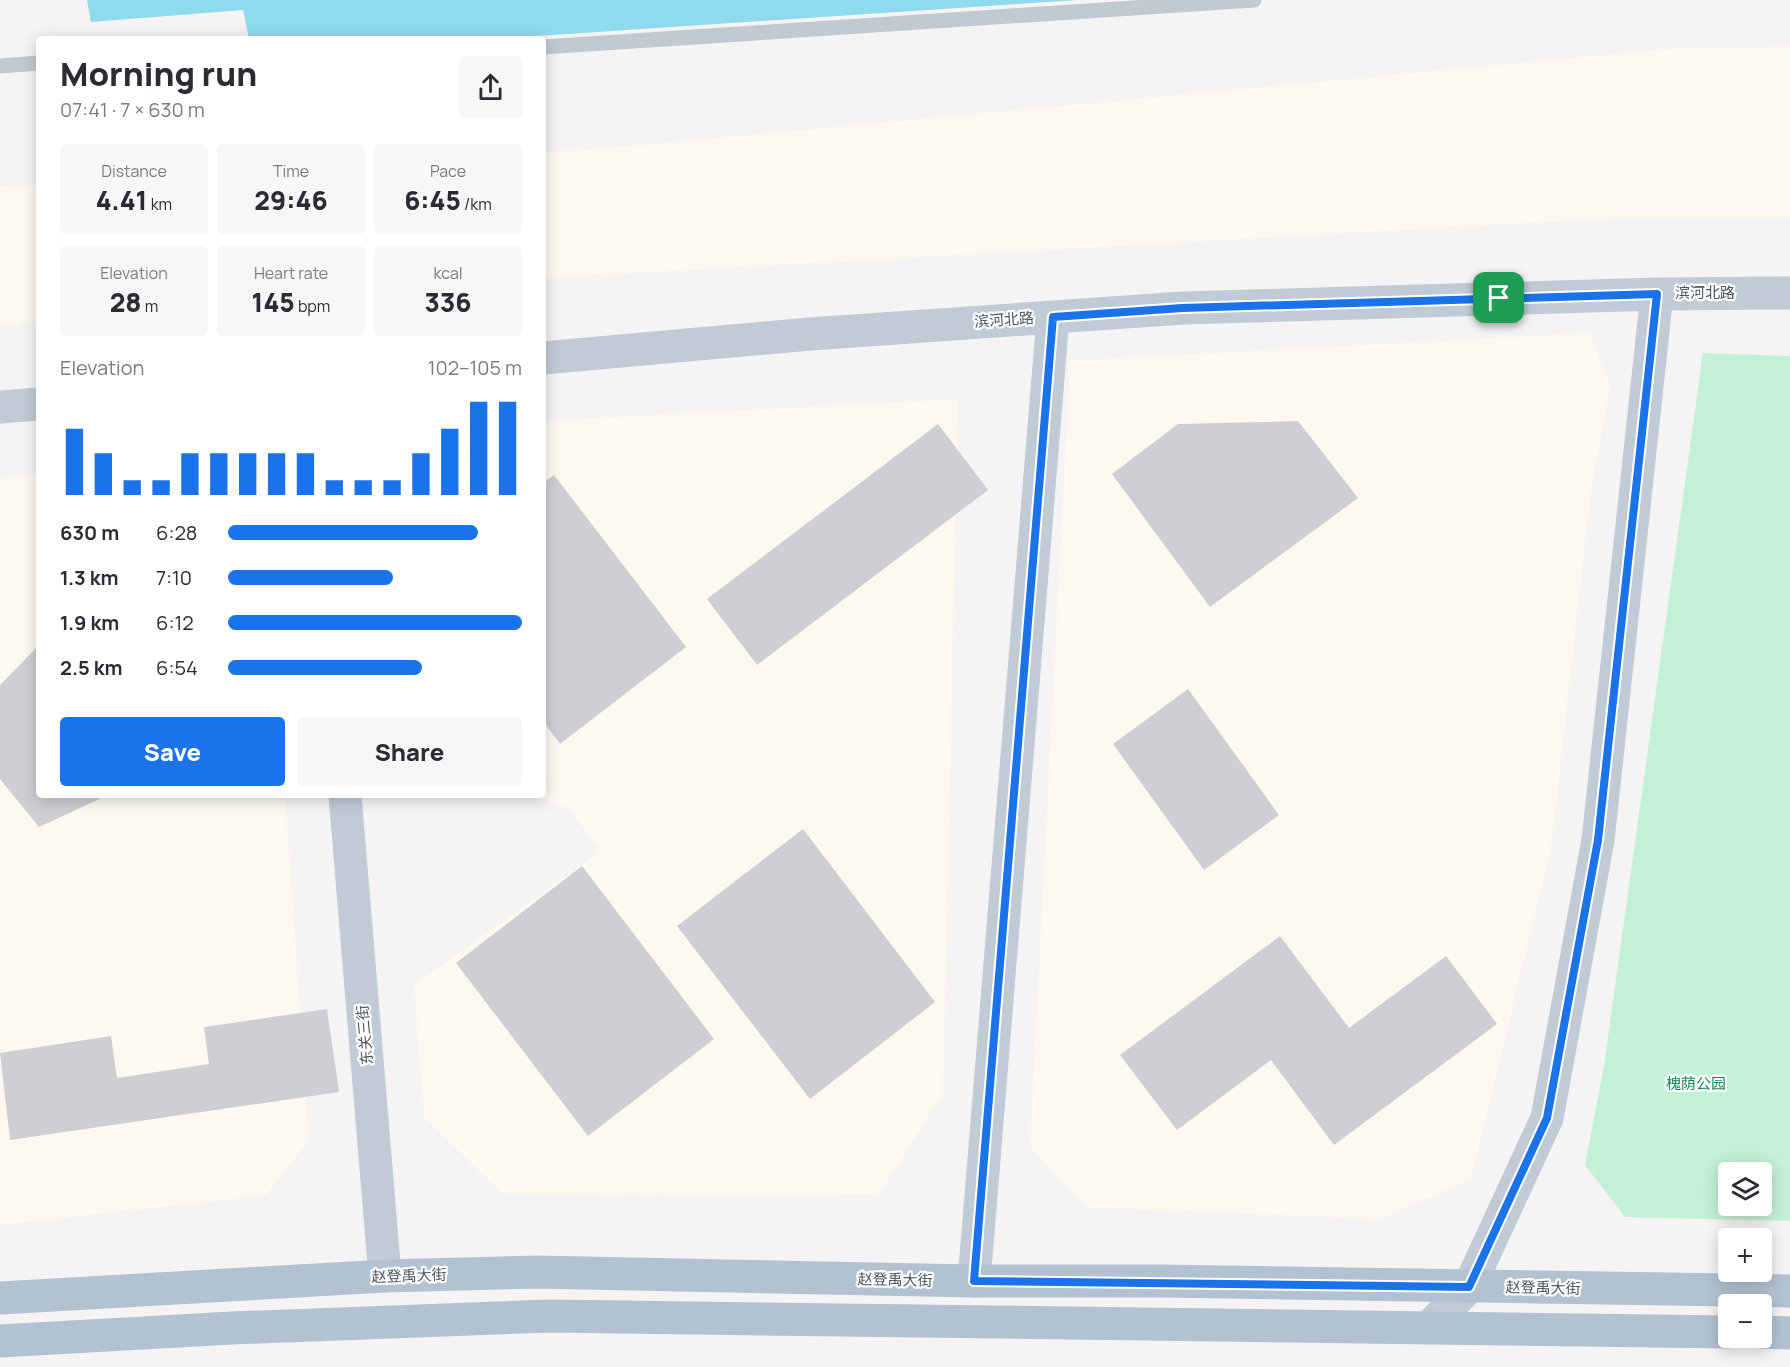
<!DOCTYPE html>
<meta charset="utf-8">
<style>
:root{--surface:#fff;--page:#f7f7f7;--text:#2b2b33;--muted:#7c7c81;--accent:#1a73e8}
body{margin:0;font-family:Manrope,"Noto Sans SC",sans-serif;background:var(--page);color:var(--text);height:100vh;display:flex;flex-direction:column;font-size:22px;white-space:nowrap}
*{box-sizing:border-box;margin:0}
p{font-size:20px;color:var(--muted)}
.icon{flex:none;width:33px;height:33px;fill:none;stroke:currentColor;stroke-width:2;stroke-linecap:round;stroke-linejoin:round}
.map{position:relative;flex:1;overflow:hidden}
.side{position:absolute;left:36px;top:36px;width:510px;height:762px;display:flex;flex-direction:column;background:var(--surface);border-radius:6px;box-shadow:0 3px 15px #0003}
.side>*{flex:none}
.fabs{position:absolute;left:1718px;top:1162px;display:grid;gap:12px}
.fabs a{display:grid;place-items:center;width:54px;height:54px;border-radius:6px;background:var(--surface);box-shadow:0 3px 15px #0003;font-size:30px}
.pin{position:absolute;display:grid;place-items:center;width:51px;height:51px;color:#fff;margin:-26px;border-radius:12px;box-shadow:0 3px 9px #0006}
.round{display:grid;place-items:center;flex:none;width:63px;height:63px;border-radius:6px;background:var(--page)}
.head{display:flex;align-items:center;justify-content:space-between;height:102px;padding:0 24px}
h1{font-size:33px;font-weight:800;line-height:45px}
.figures{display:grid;grid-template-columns:repeat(3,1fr);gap:9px;height:102px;padding:6px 24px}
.figures div{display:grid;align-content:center;border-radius:6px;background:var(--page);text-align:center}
.figures b{font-size:26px;font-weight:800}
.figures small{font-size:16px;font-weight:400}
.figures p{font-size:16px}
.chart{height:168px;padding:12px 24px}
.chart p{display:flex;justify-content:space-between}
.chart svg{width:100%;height:108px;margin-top:6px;stroke:var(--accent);stroke-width:6}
.cta{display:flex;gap:12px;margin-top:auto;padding:12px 24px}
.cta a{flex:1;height:69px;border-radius:6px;background:var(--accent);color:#fff;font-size:24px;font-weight:800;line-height:69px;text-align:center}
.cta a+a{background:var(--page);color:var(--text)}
ul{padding:0 24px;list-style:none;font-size:20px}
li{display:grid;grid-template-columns:96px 72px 1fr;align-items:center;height:45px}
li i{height:15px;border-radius:8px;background:var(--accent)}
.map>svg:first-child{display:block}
.commercial{fill:#fdf9ef}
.green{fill:#c3f1d5;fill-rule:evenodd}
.water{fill:#90daee}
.building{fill:#cdcfd5}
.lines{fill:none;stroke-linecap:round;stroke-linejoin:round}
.lane{stroke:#c1cad2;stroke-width:15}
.secondary{stroke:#c1cbd6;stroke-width:33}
.primary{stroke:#b3c2d1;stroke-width:33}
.route-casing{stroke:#fff;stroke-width:12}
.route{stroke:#1a73e8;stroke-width:8}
.labels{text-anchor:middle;stroke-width:4.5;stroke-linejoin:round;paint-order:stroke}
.street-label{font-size:15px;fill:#4a5661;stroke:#fff}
.park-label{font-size:15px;fill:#17864f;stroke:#fff}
</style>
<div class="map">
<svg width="1790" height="1367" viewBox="0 0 1790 1367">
<rect width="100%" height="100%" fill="#f5f3f3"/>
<path class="commercial" d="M 1790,47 L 1790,218 L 1616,218 L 543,278 L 543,152 L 644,145 L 1681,48 Z
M 39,185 L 39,321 L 0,325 L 0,187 Z
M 1589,333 L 1610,386 L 1590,497 L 1551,848 L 1471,1179 L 1381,1219 L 1085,1207 L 1030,1147 L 1070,361 Z
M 958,399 L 943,1093 L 879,1195 L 503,1194 L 424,1117 L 414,985 L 600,852 L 569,808 L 529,795 L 543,795 L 543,421 Z
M 39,475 L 39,795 L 285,795 L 309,1140 L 266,1195 L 0,1225 L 0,478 Z"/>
<path class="green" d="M 1703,353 L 1790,356 L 1790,1221 L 1625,1217 L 1585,1165 L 1604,1066 ZM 1728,1173 L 1761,1173 L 1761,1206 L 1728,1206 Z"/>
<path class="water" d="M 87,0 L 1077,0 L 492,39 L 249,39 L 243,10 L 91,22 Z"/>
<path class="building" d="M 1298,421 L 1358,498 L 1210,607 L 1112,474 L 1178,424 Z
M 938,424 L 988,490 L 757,665 L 707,599 Z
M 554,475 L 686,647 L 560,744 L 543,721 L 543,483 Z
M 39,645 L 39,795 L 108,795 L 39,827 L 0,779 L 0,685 Z
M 1188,689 L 1279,815 L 1204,870 L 1113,744 Z
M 803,829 L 935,1002 L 810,1099 L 677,926 Z
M 582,866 L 714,1039 L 588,1136 L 456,963 Z
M 1280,936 L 1349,1028 L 1446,956 L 1497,1024 L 1334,1145 L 1271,1060 L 1177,1130 L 1120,1055 Z
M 327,1009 L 339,1092 L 10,1140 L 0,1053 L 111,1036 L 117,1078 L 209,1064 L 204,1027 Z"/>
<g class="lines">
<path class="lane" d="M 543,47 L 1254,0
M 0,66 L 39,63"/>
<path class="secondary" d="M 543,358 L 810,334 L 1183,308 L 1657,294 L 1790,293
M 0,407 L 39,404
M 345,795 L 385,1276
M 974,1281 L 1053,317
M 1428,1328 L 1469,1287 L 1547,1118 L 1598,840 L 1657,294"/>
<path class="primary" d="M 0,1298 L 385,1276 L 537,1272 L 974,1281 L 1163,1281 L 1790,1291
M 1761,1332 L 1790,1333
M 0,1341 L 232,1328 L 550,1316 L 1728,1332"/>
</g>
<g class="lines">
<g class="route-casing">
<path id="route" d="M 1657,294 L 1598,840 L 1547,1118 L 1469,1287 L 974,1281 L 1053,317 L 1182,308 Z"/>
</g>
<use href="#route" class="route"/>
</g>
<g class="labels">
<g class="street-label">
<text x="1705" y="298">滨河北路</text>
<text transform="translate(1004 320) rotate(-4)" y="5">滨河北路</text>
<text transform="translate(365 1035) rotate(-95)" y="5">东关三街</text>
<text transform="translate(409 1276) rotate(-2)" y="5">赵登禹大街</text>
<text transform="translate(895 1280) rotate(1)" y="5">赵登禹大街</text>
<text transform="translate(1543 1288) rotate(1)" y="5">赵登禹大街</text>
</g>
<g class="park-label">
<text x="1696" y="1089">槐荫公园</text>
</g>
</g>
</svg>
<div class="fabs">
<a><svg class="icon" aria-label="layers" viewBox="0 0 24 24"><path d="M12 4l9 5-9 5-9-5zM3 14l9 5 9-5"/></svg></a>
<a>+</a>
<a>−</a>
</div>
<div class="pin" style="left:1499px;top:298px;background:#1e9e55"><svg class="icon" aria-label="arrive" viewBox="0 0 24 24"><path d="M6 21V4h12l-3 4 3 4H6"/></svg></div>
<section class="side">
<div class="head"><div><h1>Morning run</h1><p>07:41 · 7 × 630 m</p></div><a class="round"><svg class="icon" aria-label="share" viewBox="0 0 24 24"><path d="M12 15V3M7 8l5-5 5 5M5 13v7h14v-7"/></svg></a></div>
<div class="figures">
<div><p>Distance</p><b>4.41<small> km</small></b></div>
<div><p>Time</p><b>29:46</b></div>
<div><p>Pace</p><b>6:45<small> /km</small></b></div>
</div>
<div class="figures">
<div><p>Elevation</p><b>28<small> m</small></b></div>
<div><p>Heart rate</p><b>145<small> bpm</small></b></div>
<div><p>kcal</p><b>336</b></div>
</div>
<div class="chart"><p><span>Elevation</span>102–105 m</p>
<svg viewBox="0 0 160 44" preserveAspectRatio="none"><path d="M5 44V17M15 44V27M25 44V38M35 44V38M45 44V27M55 44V27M65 44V27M75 44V27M85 44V27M95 44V38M105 44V38M115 44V38M125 44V27M135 44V17M145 44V6M155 44V6"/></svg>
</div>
<ul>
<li><b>630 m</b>6:28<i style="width:85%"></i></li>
<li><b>1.3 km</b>7:10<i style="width:56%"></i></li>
<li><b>1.9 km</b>6:12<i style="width:100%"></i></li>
<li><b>2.5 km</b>6:54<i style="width:66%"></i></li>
</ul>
<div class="cta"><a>Save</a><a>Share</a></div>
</section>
</div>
